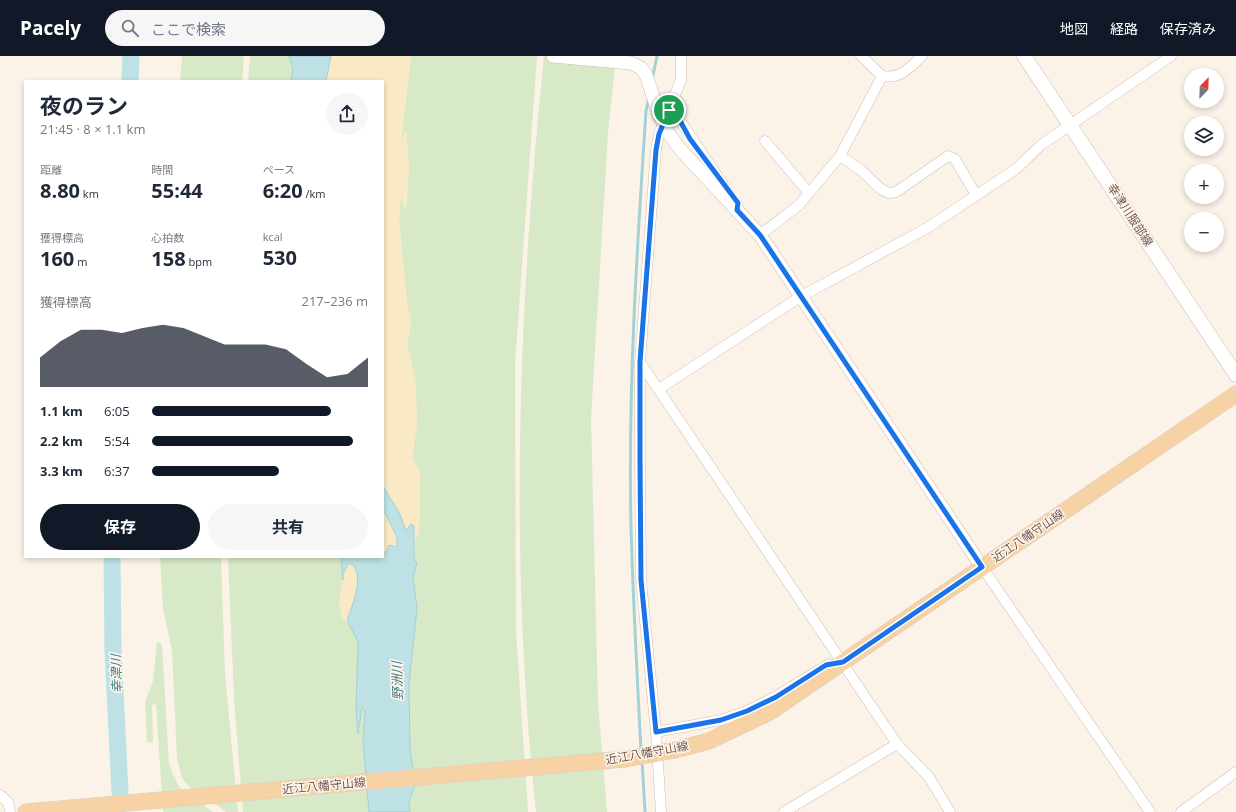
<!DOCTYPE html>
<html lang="ja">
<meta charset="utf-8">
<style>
:root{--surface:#fff;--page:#f6f6f7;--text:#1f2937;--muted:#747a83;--accent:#111827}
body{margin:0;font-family:"Open Sans","Noto Sans JP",sans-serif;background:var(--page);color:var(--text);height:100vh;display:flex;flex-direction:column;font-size:15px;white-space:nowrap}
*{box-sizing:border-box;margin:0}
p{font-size:13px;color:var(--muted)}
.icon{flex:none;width:22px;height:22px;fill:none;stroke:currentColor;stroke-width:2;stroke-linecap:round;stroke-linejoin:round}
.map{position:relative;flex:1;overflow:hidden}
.details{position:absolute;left:24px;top:24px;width:360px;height:478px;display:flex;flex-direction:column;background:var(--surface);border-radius:0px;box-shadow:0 2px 6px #0003}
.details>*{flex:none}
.needle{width:26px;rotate:23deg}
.controls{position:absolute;left:1184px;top:12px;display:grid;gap:8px}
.controls a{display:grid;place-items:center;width:40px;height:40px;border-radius:50%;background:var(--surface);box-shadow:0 2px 6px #0003;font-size:20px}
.pin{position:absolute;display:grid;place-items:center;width:34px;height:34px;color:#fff;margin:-17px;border:2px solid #fff;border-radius:50%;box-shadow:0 1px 4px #0007}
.round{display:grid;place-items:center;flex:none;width:42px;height:42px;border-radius:21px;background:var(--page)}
.summary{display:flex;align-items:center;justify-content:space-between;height:68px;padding:0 16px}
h1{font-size:22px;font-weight:700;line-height:30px}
.figures{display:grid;grid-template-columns:repeat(3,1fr);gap:6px;height:68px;padding:4px 16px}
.figures div{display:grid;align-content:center}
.figures b{font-size:20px;font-weight:700}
.figures small{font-size:11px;font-weight:400}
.figures p{font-size:11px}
.chart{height:112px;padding:8px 16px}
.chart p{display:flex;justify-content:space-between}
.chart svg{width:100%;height:72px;margin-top:4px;fill:var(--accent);opacity:.7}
.button{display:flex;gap:8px;margin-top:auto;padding:8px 16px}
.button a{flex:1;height:46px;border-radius:24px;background:var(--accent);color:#fff;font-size:16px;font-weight:700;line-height:46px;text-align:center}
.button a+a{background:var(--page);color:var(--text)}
ul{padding:0 16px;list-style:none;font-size:13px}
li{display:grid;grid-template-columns:64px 48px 1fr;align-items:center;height:30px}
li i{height:10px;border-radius:5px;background:var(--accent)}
header{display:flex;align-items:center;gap:24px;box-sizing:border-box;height:56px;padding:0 20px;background:var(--accent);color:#fff}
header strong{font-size:19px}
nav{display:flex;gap:22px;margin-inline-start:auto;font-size:14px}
.search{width:280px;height:36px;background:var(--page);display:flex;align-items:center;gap:10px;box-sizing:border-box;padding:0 14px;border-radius:22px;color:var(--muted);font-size:15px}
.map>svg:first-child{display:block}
.green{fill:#d7e9c7}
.sand{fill:#f9e9c5}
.water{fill:#bde1e4;stroke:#a4d1d6}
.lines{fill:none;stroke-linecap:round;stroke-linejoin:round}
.stream{stroke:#a4d1d6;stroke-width:3}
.river{stroke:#bde1e4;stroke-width:17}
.minor-casing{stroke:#cfbcb1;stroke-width:11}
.tertiary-casing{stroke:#cfbcb1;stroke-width:14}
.secondary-casing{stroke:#d2bcaf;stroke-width:15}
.primary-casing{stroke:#d8d0cd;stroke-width:17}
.minor{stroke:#fff;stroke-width:10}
.tertiary{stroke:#fff;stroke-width:13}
.secondary{stroke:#fff;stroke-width:14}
.primary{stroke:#f6d2a5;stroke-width:16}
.tertiary-bridge-casing{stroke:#cfbcb1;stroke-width:14;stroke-linecap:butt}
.primary-bridge-casing{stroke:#d8d0cd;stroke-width:17;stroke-linecap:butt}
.tertiary-bridge{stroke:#fff;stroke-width:13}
.primary-bridge{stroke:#f6d2a5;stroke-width:16}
.route-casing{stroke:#fff;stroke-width:8}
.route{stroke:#1a73e8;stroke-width:5}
.labels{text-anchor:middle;stroke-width:3;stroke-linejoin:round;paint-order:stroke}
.street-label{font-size:12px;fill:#74584d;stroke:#fef7ef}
.water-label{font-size:13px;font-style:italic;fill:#457a7f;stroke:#fef7ef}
</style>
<header>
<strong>Pacely</strong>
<div class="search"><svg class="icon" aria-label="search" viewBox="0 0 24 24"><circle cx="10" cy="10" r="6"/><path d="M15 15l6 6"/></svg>ここで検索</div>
<nav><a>地図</a><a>経路</a><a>保存済み</a></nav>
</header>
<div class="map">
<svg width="1236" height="756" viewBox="0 0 1236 756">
<rect width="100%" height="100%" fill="#fbf3e8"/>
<path class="green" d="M 182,0 L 244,0 L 242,25 L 180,25 Z
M 250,0 L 289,0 L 293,13 L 291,25 L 248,25 Z
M 411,0 L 537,0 L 515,308 L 516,575 L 528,756 L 410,756 L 409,746 L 415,729 L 410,692 L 409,628 L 417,553 L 413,521 L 417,509 L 414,502 L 415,484 L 419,476 L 420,416 L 412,403 L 417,366 L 415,322 L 407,289 L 411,266 L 407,247 L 399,165 L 401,135 L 403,148 L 406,154 L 409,112 L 406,75 L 402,86 L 401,85 Z
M 544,0 L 616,0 L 608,77 L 591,362 L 598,647 L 607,756 L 536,756 C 509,503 518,252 544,0 Z
M 160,501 L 221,501 L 225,618 L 238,756 L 226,756 L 216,748 L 191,733 L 182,722 L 177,703 L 172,595 L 163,553 Z
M 228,501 L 341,501 L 343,524 L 339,547 L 342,560 L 353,574 L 358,586 L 356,652 L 358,674 L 362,651 L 365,654 L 363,685 L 369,756 L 243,756 L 234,643 Z
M 157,586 L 159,586 L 162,589 L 169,709 L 179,731 L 213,756 L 163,756 L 156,648 L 152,649 L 153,686 L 147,686 L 145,646 L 153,625 Z"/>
<path class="sand" d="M 331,0 L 411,0 L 401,85 L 403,86 L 406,74 L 409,112 L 406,156 L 401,137 L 399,165 L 407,247 L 411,266 L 407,289 L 415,322 L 417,366 L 412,403 L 420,416 L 419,476 L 415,484 L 415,479 L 406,475 L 399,456 L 383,430 L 383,25 L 326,25 Z
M 383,453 L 397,481 L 397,492 L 383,498 Z
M 349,507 L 356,512 C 361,528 353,549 347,564 L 343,564 L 339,547 L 343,518 Z"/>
<path class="water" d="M 289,0 L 331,0 L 326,25 L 291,25 L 293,13 Z
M 383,430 L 399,456 L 406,475 L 411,468 L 414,470 L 414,502 L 417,508 L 413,521 L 417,553 L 409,628 L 410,692 L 415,729 L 409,746 L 410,756 L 369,756 L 363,685 L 365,654 L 362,651 L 358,678 L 356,652 L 358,586 L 347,564 C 352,551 367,514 349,507 L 343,518 L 343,524 L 341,501 L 383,501 L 383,498 L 385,497 L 389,489 L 397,491 L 397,481 L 383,453 Z"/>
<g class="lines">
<path class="stream" d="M 652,24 L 657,0
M 641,694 C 637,619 633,544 631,469 C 628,331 637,192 646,55 L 649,41
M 642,704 L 645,756"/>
<path class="river" d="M 130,25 L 131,0
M 112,501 L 113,594 L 120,736"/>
<g class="minor-casing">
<path id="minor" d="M 861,0 L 882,20
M 669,54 L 679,63 L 737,149
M 765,85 L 809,137
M 840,100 L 861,114 L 881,133 L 889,137 L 896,136 L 948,100 L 955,103 L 976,139
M 760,179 L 799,149 L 840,100 L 882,20 C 901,23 909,12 922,0
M 640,306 L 897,688 L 929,721 L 950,756
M 659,333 L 800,241 L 927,172 L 1016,113 L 1041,89 L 1171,0
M 982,511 L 1150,756
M 656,676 L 721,664 L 747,655 L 775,641 L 829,608
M 0,739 L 8,746 L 10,756
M 661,756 L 656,676 L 641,524 L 640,403 L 640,306 L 656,94 L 659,78 L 681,24 L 681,0
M 784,756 L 897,688
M 1181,756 L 1236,716"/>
</g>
<g class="tertiary-casing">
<path id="tertiary" d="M 553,0 L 631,7 L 641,12 L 646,19 L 659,58
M 667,75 L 680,93 L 760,179 L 982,511"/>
</g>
<g class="secondary-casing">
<path id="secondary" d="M 1024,0 L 1236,319"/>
</g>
<g class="primary-casing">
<path id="primary" d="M 675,694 L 709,685 L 770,656 L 1236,338
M 26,756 L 625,703"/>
</g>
<use href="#minor" class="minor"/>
<use href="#tertiary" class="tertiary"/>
<use href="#secondary" class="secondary"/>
<use href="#primary" class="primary"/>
<g class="tertiary-bridge-casing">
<path id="tertiary-bridge" d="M 659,58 L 667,75"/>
</g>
<g class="primary-bridge-casing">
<path id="primary-bridge" d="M 625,703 L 675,694"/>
</g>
<use href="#tertiary-bridge" class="tertiary-bridge"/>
<use href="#primary-bridge" class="primary-bridge"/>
</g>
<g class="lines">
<g class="route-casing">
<path id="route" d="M 669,54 L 679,63 L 690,83 L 738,147 L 737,154 L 760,179 L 982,511 L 843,606 L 826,609 L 776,641 L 747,655 L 721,664 L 656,676 L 641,524 L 640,403 L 640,306 L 656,94 L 659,78 Z"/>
</g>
<use href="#route" class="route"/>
</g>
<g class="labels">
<g class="street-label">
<text transform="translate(1130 159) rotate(57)" y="4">幸津川服部線</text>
<text transform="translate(1028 480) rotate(-34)" y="4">近江八幡守山線</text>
<text transform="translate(647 697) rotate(-10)" y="4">近江八幡守山線</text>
<text transform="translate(324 730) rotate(-5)" y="4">近江八幡守山線</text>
</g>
<g class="water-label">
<text transform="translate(116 618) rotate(-92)" y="5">幸津川</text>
<text transform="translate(397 625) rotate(-92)" y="5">野洲川</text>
</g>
</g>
</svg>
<div class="controls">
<a><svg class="needle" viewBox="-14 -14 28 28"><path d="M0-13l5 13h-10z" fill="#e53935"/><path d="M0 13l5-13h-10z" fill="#747a83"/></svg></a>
<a><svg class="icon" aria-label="layers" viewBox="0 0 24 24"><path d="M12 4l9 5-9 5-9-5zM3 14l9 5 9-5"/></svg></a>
<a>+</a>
<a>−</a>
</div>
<div class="pin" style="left:669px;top:54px;background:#1e9e55"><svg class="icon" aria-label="arrive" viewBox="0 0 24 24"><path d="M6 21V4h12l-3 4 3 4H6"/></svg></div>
<section class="details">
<div class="summary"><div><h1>夜のラン</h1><p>21:45 · 8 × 1.1 km</p></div><a class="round"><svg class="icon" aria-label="share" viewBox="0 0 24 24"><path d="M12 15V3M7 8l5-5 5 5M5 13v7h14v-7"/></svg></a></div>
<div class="figures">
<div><p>距離</p><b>8.80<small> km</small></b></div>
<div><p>時間</p><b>55:44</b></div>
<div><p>ペース</p><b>6:20<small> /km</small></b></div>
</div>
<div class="figures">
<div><p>獲得標高</p><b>160<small> m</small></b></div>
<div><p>心拍数</p><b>158<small> bpm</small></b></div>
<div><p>kcal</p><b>530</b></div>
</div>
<div class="chart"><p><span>獲得標高</span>217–236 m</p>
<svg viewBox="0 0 160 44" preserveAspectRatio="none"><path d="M0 44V26L10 16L20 9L30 9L40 11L50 8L60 6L70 8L80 13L90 18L100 18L110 18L120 21L130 30L140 38L150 36L160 26V44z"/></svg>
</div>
<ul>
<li><b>1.1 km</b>6:05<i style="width:83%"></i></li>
<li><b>2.2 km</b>5:54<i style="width:93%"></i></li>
<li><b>3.3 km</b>6:37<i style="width:59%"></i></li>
</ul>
<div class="button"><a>保存</a><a>共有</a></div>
</section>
</div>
